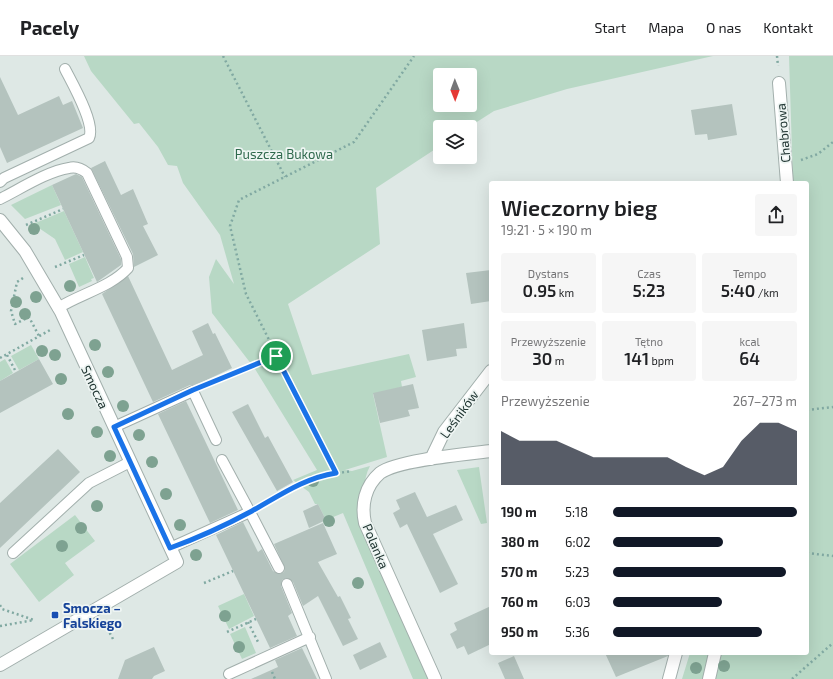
<!DOCTYPE html>
<html lang="pl">
<meta charset="utf-8">
<style>
:root{--surface:#fff;--page:#f6f6f6;--text:#202124;--muted:#757577;--line:#e0e0e0;--accent:#111827}
body{margin:0;font-family:"Exo 2",sans-serif;background:var(--page);color:var(--text);height:100vh;display:flex;flex-direction:column;font-size:15px;white-space:nowrap}
*{box-sizing:border-box;margin:0}
p{font-size:13px;color:var(--muted)}
.icon{flex:none;width:22px;height:22px;fill:none;stroke:currentColor;stroke-width:2;stroke-linecap:round;stroke-linejoin:round}
.map{position:relative;flex:1;overflow:hidden}
.details{position:absolute;left:489px;top:125px;width:320px;height:474px;display:flex;flex-direction:column;background:var(--surface);border-radius:4px;box-shadow:0 4px 16px #0002}
.details>*{flex:none}
.needle{width:26px;rotate:179deg}
.buttons{position:absolute;left:433px;top:12px;display:grid;gap:8px}
.buttons a{display:grid;place-items:center;width:44px;height:44px;border-radius:4px;background:var(--surface);box-shadow:0 4px 16px #0002;font-size:20px}
.pin{position:absolute;display:grid;place-items:center;width:34px;height:34px;color:#fff;margin:-17px;border:2px solid #fff;border-radius:50%;box-shadow:0 1px 4px #0007}
.round{display:grid;place-items:center;flex:none;width:42px;height:42px;border-radius:4px;background:var(--page)}
.head{display:flex;align-items:center;justify-content:space-between;height:68px;padding:0 12px}
h1{font-size:22px;font-weight:600;line-height:30px}
.metrics{display:grid;grid-template-columns:repeat(3,1fr);gap:6px;height:68px;padding:4px 12px}
.metrics div{display:grid;align-content:center;border-radius:4px;background:var(--page);text-align:center}
.metrics b{font-size:17px;font-weight:600}
.metrics small{font-size:11px;font-weight:400}
.metrics p{font-size:11px}
.chart{height:112px;padding:8px 12px}
.chart p{display:flex;justify-content:space-between}
.chart svg{width:100%;height:72px;margin-top:4px;fill:var(--accent);opacity:.7}
ul{padding:0 12px;list-style:none;font-size:13px}
li{display:grid;grid-template-columns:64px 48px 1fr;align-items:center;height:30px}
li i{height:10px;border-radius:5px;background:var(--accent)}
header{display:flex;align-items:center;gap:24px;box-sizing:border-box;height:56px;padding:0 20px;background:var(--surface);border-bottom:1px solid var(--line)}
header strong{font-size:19px}
nav{display:flex;gap:22px;margin-inline-start:auto;font-size:14px}
.map>svg:first-child{display:block}
.green{fill:#b8d8c5;fill-rule:evenodd}
.building{fill:#b4c3be}
.lines{fill:none;stroke-linecap:round;stroke-linejoin:round}
.lane-casing{stroke:#a2afac;stroke-width:12}
.street-casing{stroke:#a2afac;stroke-width:14}
.path{stroke:#81a9a2;stroke-width:2.5;stroke-dasharray:2 3;stroke-linecap:butt}
.lane{stroke:#fff;stroke-width:10}
.street{stroke:#fff;stroke-width:12}
.tree{fill:#7ea291}
.route-casing{stroke:#fff;stroke-width:8}
.route{stroke:#1a73e8;stroke-width:5}
.transit-dot{fill:#1a4fb4;stroke:#eef5f3;stroke-width:1.5}
.labels{text-anchor:middle;stroke-width:3.5;stroke-linejoin:round;paint-order:stroke}
.street-label{font-size:13px;fill:#213633;stroke:#eef5f3}
.park-label{font-size:13px;fill:#2f694d;stroke:#eef5f3}
.transit-label{font-size:13px;font-weight:bold;fill:#164399;stroke:#eef5f3;text-anchor:start}
</style>
<header>
<strong>Pacely</strong>
<nav><a>Start</a><a>Mapa</a><a>O nas</a><a>Kontakt</a></nav>
</header>
<div class="map">
<svg width="833" height="623" viewBox="0 0 833 623">
<rect width="100%" height="100%" fill="#dee8e5"/>
<path class="green" d="M 84,0 L 713,0 L 567,33 L 494,55 L 469,71 L 440,71 L 440,90 L 376,132 L 380,188 L 288,248 L 312,319 L 409,298 L 416,321 L 401,325 L 402,331 L 373,338 L 387,401 L 345,414 L 352,415 L 370,410 C 362,425 365,439 363,456 L 435,623 L 413,623 L 343,457 L 326,464 L 318,448 L 315,448 L 309,436 L 293,424 L 317,414 L 255,313 L 212,257 L 209,221 L 216,203 L 234,228 L 220,179 L 183,127 L 177,110 L 168,109 L 158,91 L 139,67 L 134,68 L 91,15 ZM 440,19 L 470,19 L 470,49 L 440,49 Z
M 789,0 L 833,0 L 833,623 L 682,623 L 690,597 L 807,597 L 807,127 L 793,127 Z
M 52,129 L 61,149 L 25,163 L 11,149 Z
M 64,155 L 83,196 L 65,204 L 55,183 L 33,168 Z
M 85,201 L 94,222 L 91,223 L 92,225 L 79,231 L 69,208 Z
M 31,289 L 39,303 L 19,314 L 11,300 Z
M 5,303 L 13,317 L 0,325 L 0,306 Z
M 479,411 L 487,467 L 481,468 L 457,414 Z
M 75,459 L 95,485 L 65,507 L 74,519 L 39,546 L 10,508 Z
M 244,538 L 254,560 L 229,573 L 218,550 Z
M 245,571 L 256,597 L 242,603 L 230,578 Z"/>
<path class="building" d="M 0,21 L 18,59 L 59,40 L 63,49 L 72,45 L 83,72 L 7,107 L 0,91 Z
M 732,48 L 737,79 L 708,84 L 707,78 L 695,79 L 691,54 Z
M 105,105 L 121,139 L 133,133 L 148,168 L 143,170 L 158,199 L 134,211 L 133,198 L 91,112 Z
M 76,118 L 82,121 L 121,203 L 121,209 L 97,226 L 52,129 Z
M 491,214 L 491,245 L 471,248 L 466,217 Z
M 128,220 L 172,314 L 203,299 L 192,275 L 208,267 L 213,278 L 215,277 L 232,312 L 196,329 L 190,329 L 153,346 L 102,238 Z
M 464,267 L 467,292 L 456,293 L 457,300 L 427,305 L 422,274 Z
M 39,303 L 53,328 L 0,357 L 0,325 Z
M 413,328 L 419,352 L 408,354 L 410,360 L 380,367 L 373,337 Z
M 186,345 L 238,454 L 210,467 L 158,358 Z
M 248,348 L 265,382 L 268,380 L 293,426 L 277,435 L 232,356 Z
M 58,393 L 80,416 L 0,492 L 0,447 Z
M 415,436 L 427,461 L 456,449 L 463,464 L 433,478 L 458,528 L 440,537 L 407,468 L 400,472 L 393,457 L 400,453 L 396,444 Z
M 318,448 L 326,464 L 309,472 L 303,455 Z
M 243,466 L 258,496 L 262,493 L 273,515 L 279,518 L 284,516 L 285,512 L 274,488 L 323,467 L 337,498 L 318,506 L 338,541 L 340,540 L 351,562 L 348,563 L 358,583 L 343,590 L 318,540 L 303,550 L 293,526 L 287,522 L 282,524 L 281,530 L 292,557 L 288,560 L 297,580 L 270,592 L 216,479 Z
M 491,550 L 491,588 L 468,599 L 464,590 L 457,593 L 450,578 L 457,574 L 454,567 Z
M 380,586 L 387,601 L 360,614 L 353,599 Z
M 154,591 L 165,615 L 154,620 L 152,623 L 118,623 L 125,604 Z
M 302,592 L 317,623 L 251,623 L 278,611 L 275,604 Z
M 605,597 L 668,597 L 668,600 L 616,621 Z
M 514,600 L 524,623 L 505,623 L 498,607 Z"/>
<g class="lines">
<g class="lane-casing">
<path id="lane" d="M 0,126 L 4,122 L 89,82 C 96,68 72,27 65,13
M 0,143 C 20,133 48,115 69,112 C 76,110 82,113 87,117 L 127,201 L 128,212 C 111,231 80,238 58,252
M 114,371 L 193,335 L 216,384
M 222,404 L 250,456
M 170,492 L 250,456 L 279,512
M 13,497 L 89,427 L 130,406
M 287,528 L 326,623
M 229,618 L 310,581"/>
</g>
<g class="street-casing">
<path id="street" d="M 779,27 L 787,127
M 0,164 L 25,195 L 61,256 L 177,506 L 0,609
M 431,403 L 444,376 L 491,315
M 435,623 L 365,467 C 361,449 365,430 380,417 C 397,404 467,398 491,395
M 669,623 L 676,597
M 709,623 L 715,597"/>
</g>
<path class="path" d="M 223,0 L 285,121
M 777,0 L 778,10
M 801,104 L 818,98 L 833,86
M 26,169 L 63,153
M 55,211 L 84,199
M 23,222 L 17,226 L 11,255 L 15,268 L 29,261 L 39,280
M 7,299 L 16,316
M 0,302 L 52,273
M 206,329 L 276,300
M 807,354 L 833,351
M 336,417 L 246,238 L 230,170 L 239,144 L 354,86 L 414,0
M 264,448 C 297,429 313,420 352,415
M 807,497 L 833,500
M 204,527 L 233,515
M 0,549 L 2,553 L 34,564
M 248,566 L 259,588
M 105,568 L 113,583
M 0,570 L 34,564
M 227,576 L 256,563
M 272,616 L 275,623
M 792,623 L 833,587"/>
<use href="#lane" class="lane"/>
<use href="#street" class="street"/>
</g>
<g class="tree">
<circle cx="34" cy="173" r="6"/>
<circle cx="70" cy="230" r="6"/>
<circle cx="36" cy="241" r="6"/>
<circle cx="16" cy="246" r="6"/>
<circle cx="25" cy="258" r="6"/>
<circle cx="95" cy="289" r="6"/>
<circle cx="42" cy="295" r="6"/>
<circle cx="55" cy="299" r="6"/>
<circle cx="108" cy="316" r="6"/>
<circle cx="61" cy="323" r="6"/>
<circle cx="123" cy="350" r="6"/>
<circle cx="68" cy="358" r="6"/>
<circle cx="97" cy="376" r="6"/>
<circle cx="139" cy="379" r="6"/>
<circle cx="110" cy="400" r="6"/>
<circle cx="152" cy="406" r="6"/>
<circle cx="313" cy="425" r="6"/>
<circle cx="166" cy="438" r="6"/>
<circle cx="97" cy="450" r="6"/>
<circle cx="329" cy="465" r="6"/>
<circle cx="180" cy="469" r="6"/>
<circle cx="81" cy="472" r="6"/>
<circle cx="62" cy="490" r="6"/>
<circle cx="196" cy="499" r="6"/>
<circle cx="358" cy="527" r="6"/>
<circle cx="225" cy="560" r="6"/>
<circle cx="239" cy="591" r="6"/>
<circle cx="724" cy="610" r="6"/>
<circle cx="696" cy="612" r="6"/>
</g>
<g class="lines">
<g class="route-casing">
<path id="route" d="M 276,300 L 336,417 C 304,422 279,440 252,455 C 226,469 198,482 170,492 L 114,371 L 193,334 Z"/>
</g>
<use href="#route" class="route"/>
</g>
<rect class="transit-dot" x="51" y="555" width="8" height="8" rx="2"/>
<g class="labels">
<g class="street-label">
<text transform="translate(783 77) rotate(-95)" y="5">Chabrowa</text>
<text transform="translate(95 331) rotate(65)" y="5">Smocza</text>
<text transform="translate(459 358) rotate(-54)" y="5">Leśników</text>
<text transform="translate(376 490) rotate(67)" y="5">Polanka</text>
</g>
<g class="park-label">
<text x="284" y="103">Puszcza Bukowa</text>
</g>
<g class="transit-label">
<text x="63" y="557">Smocza –<tspan x="63" dy="15">Falskiego</tspan></text>
</g>
</g>
</svg>
<div class="buttons">
<a><svg class="needle" viewBox="-14 -14 28 28"><path d="M0-13l5 13h-10z" fill="#e53935"/><path d="M0 13l5-13h-10z" fill="#757577"/></svg></a>
<a><svg class="icon" aria-label="layers" viewBox="0 0 24 24"><path d="M12 4l9 5-9 5-9-5zM3 14l9 5 9-5"/></svg></a>
</div>
<div class="pin" style="left:276px;top:300px;background:#1e9e55"><svg class="icon" aria-label="arrive" viewBox="0 0 24 24"><path d="M6 21V4h12l-3 4 3 4H6"/></svg></div>
<section class="details">
<div class="head"><div><h1>Wieczorny bieg</h1><p>19:21 · 5 × 190 m</p></div><a class="round"><svg class="icon" aria-label="share" viewBox="0 0 24 24"><path d="M12 15V3M7 8l5-5 5 5M5 13v7h14v-7"/></svg></a></div>
<div class="metrics">
<div><p>Dystans</p><b>0.95<small> km</small></b></div>
<div><p>Czas</p><b>5:23</b></div>
<div><p>Tempo</p><b>5:40<small> /km</small></b></div>
</div>
<div class="metrics">
<div><p>Przewyższenie</p><b>30<small> m</small></b></div>
<div><p>Tętno</p><b>141<small> bpm</small></b></div>
<div><p>kcal</p><b>64</b></div>
</div>
<div class="chart"><p><span>Przewyższenie</span>267–273 m</p>
<svg viewBox="0 0 160 44" preserveAspectRatio="none"><path d="M0 44V11L10 17L20 17L30 17L40 22L50 27L60 27L70 27L80 27L90 27L100 33L110 38L120 33L130 17L140 6L150 6L160 11V44z"/></svg>
</div>
<ul>
<li><b>190 m</b>5:18<i style="width:100%"></i></li>
<li><b>380 m</b>6:02<i style="width:60%"></i></li>
<li><b>570 m</b>5:23<i style="width:94%"></i></li>
<li><b>760 m</b>6:03<i style="width:59%"></i></li>
<li><b>950 m</b>5:36<i style="width:81%"></i></li>
</ul>
</section>
</div>
